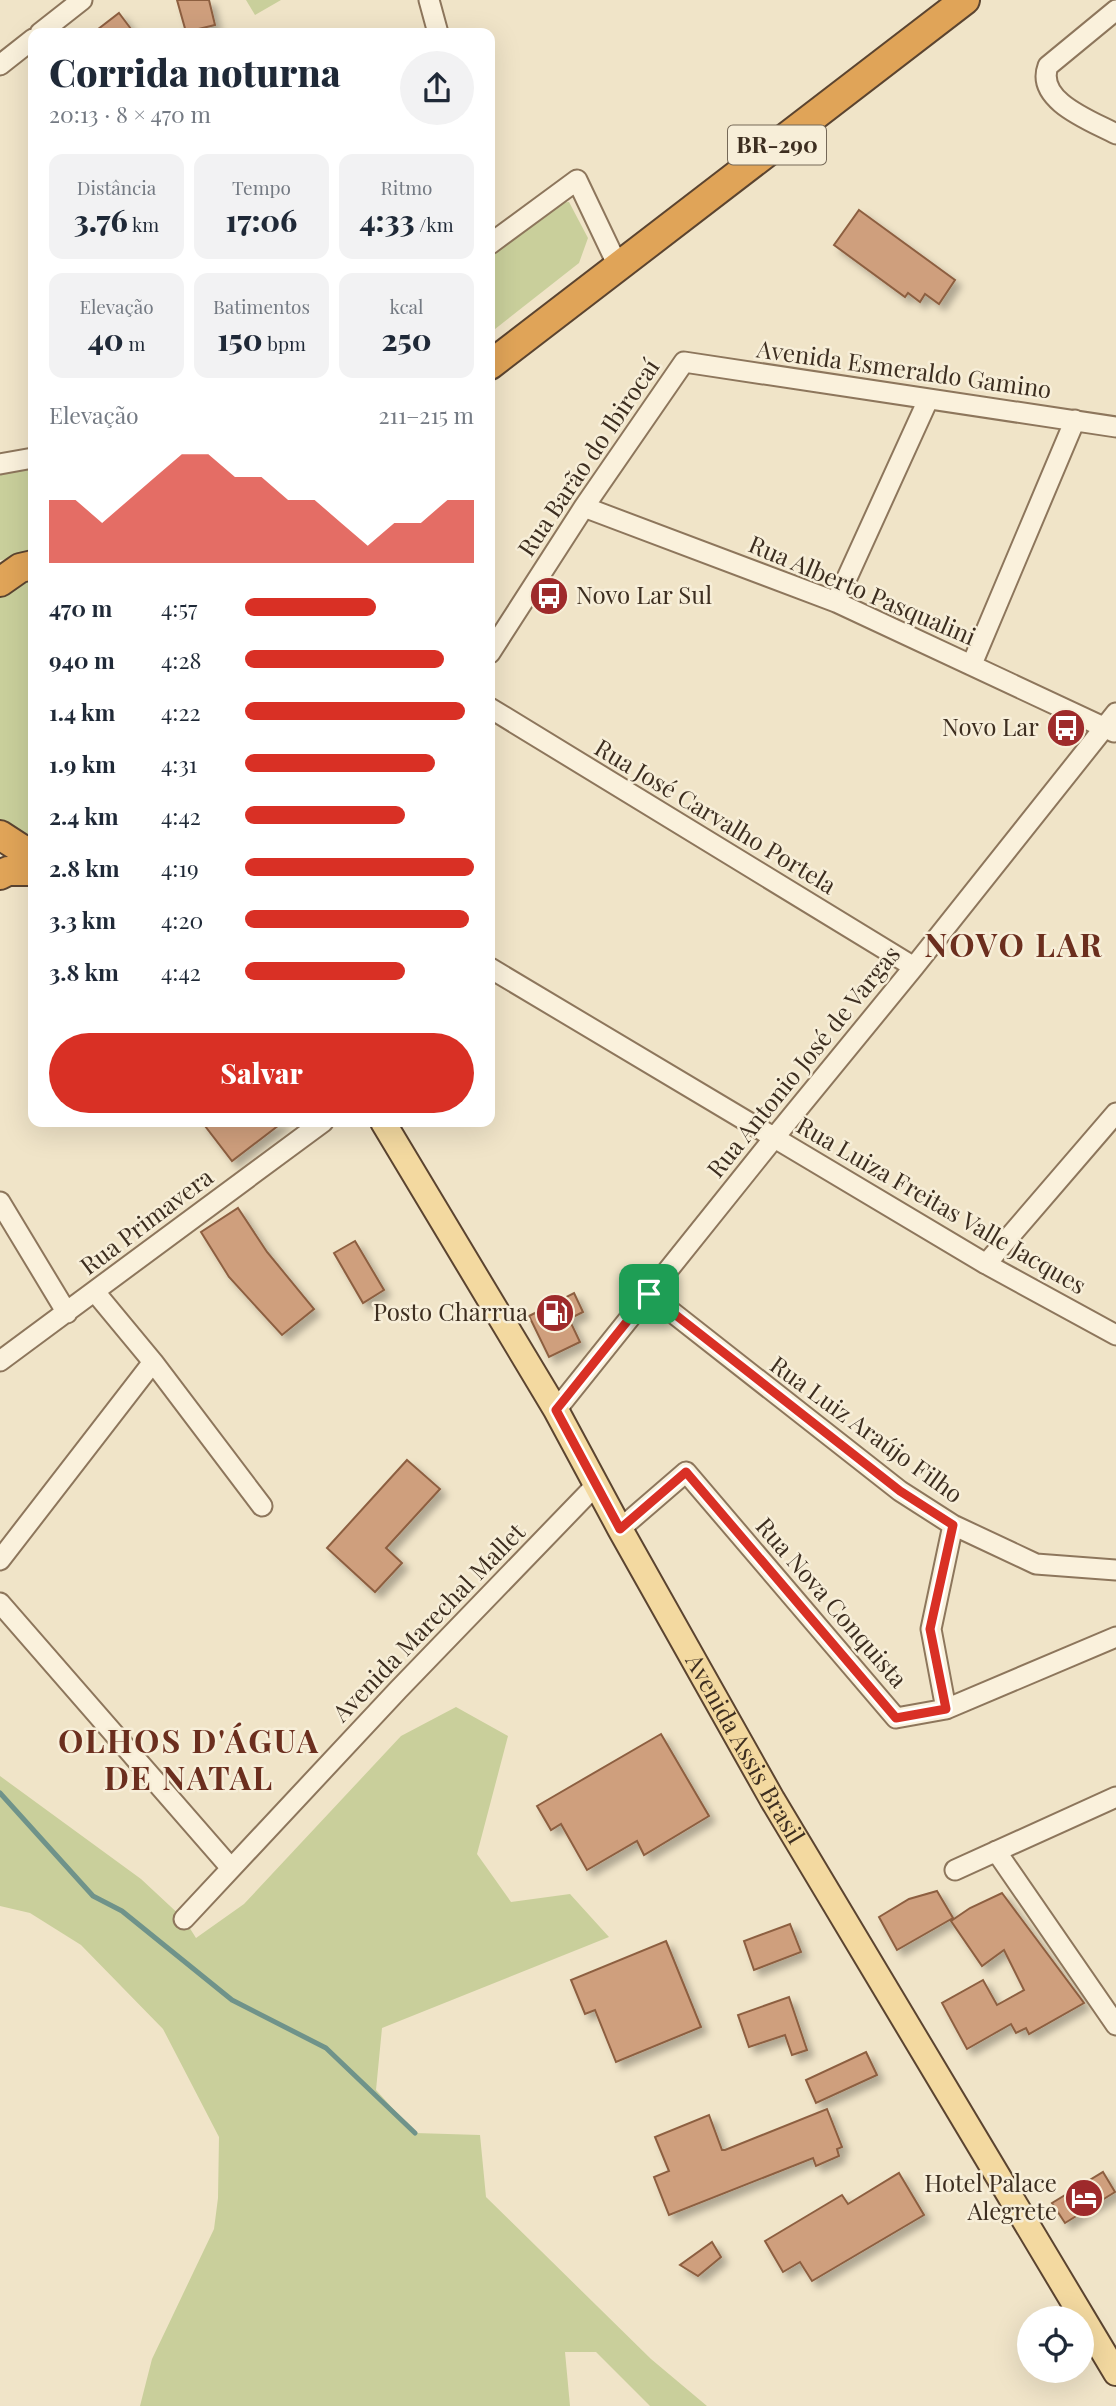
<!DOCTYPE html>
<html lang="pt">
<meta charset="utf-8">
<style>
:root{--surface:#fff;--page:#f2f2f3;--text:#1f2937;--muted:#747a83;--accent:#d93025}
body{margin:0;font-family:"Playfair Display",serif;background:var(--page);color:var(--text);height:100vh;display:flex;flex-direction:column;font-size:26px;white-space:nowrap}
*{box-sizing:border-box;margin:0}
p{font-size:23px;color:var(--muted)}
.icon{flex:none;width:38px;height:38px;fill:none;stroke:currentColor;stroke-width:2;stroke-linecap:round;stroke-linejoin:round}
.map{position:relative;flex:1;overflow:hidden}
.panel{position:absolute;left:28px;top:28px;width:467px;height:1099px;display:flex;flex-direction:column;background:var(--surface);border-radius:14px;box-shadow:0 7px 28px #0002}
.panel>*{flex:none}
.buttons{position:absolute;left:1017px;top:2306px;display:grid;gap:14px}
.buttons a{display:grid;place-items:center;width:77px;height:77px;border-radius:50%;background:var(--surface);box-shadow:0 7px 28px #0002;font-size:35px}
.pin{position:absolute;display:grid;place-items:center;width:60px;height:60px;color:#fff;margin:-30px;border-radius:14px;box-shadow:0 4px 10px #0006}
.round{display:grid;place-items:center;flex:none;width:74px;height:74px;border-radius:37px;background:var(--page)}
.overview{display:flex;align-items:center;justify-content:space-between;height:119px;padding:0 21px}
h1{font-size:38px;font-weight:800;line-height:52px}
.stats{display:grid;grid-template-columns:repeat(3,1fr);gap:10px;height:119px;padding:7px 21px}
.stats div{display:grid;align-content:center;border-radius:14px;background:var(--page);text-align:center}
.stats b{font-size:30px;font-weight:800}
.stats small{font-size:19px;font-weight:400}
.stats p{font-size:19px}
.chart{height:196px;padding:14px 21px}
.chart p{display:flex;justify-content:space-between}
.chart svg{width:100%;height:126px;margin-top:7px;fill:var(--accent);opacity:.7}
.cta{display:flex;gap:14px;margin-top:auto;padding:14px 21px}
.cta a{flex:1;height:80px;border-radius:42px;background:var(--accent);color:#fff;font-size:28px;font-weight:800;line-height:80px;text-align:center}
ul{padding:0 21px;list-style:none;font-size:23px}
li{display:grid;grid-template-columns:112px 84px 1fr;align-items:center;height:52px}
li i{height:18px;border-radius:9px;background:var(--accent)}
.map>svg:first-child{display:block}
.green{fill:#c9cf9b}
.lines{fill:none;stroke-linecap:round;stroke-linejoin:round}
.stream{stroke:#6f938a;stroke-width:5}
.building{fill:#cf9f7d;stroke:#8d5f41;stroke-width:2;filter:url(#shadow)}
.minor-casing{stroke:#8d765c;stroke-width:23}
.major-casing{stroke:#5b4430;stroke-width:28}
.highway-casing{stroke:#5b4430;stroke-width:32}
.minor{stroke:#faf1dc;stroke-width:19}
.major{stroke:#f3d9a0;stroke-width:24}
.highway{stroke:#e0a458;stroke-width:28}
.route-casing{stroke:#fff;stroke-width:14}
.route{stroke:#d93025;stroke-width:9}
.labels{text-anchor:middle;stroke-width:5;stroke-linejoin:round;paint-order:stroke}
.shield{fill:#f7eed8;stroke:#756857;stroke-width:2}
.shield-label{font-size:23px;font-weight:bold;fill:#3d2e20}
.street-label{font-size:24px;fill:#3d2e20;stroke:#f7eed8}
.poi-label{font-size:24px;fill:#3d2e20;stroke:#f7eed8;text-anchor:end}
.district-label{font-size:32px;font-weight:bold;letter-spacing:2px;fill:#6b2e1e;stroke:#f7eed8}
</style>
<div class="map">
<svg width="1116" height="2406" viewBox="0 0 1116 2406">
<defs>
<filter id="shadow"><feDropShadow dx="6" dy="6" stdDeviation="3.5" flood-color="#0004"/></filter>
</defs>
<rect width="100%" height="100%" fill="#f0e4c8"/>
<path class="green" d="M 246,0 L 281,0 L 255,15 Z
M 569,202 L 588,238 L 579,263 L 490,333 L 490,254 L 556,203 Z
M 33,469 L 33,553 L 14,559 L 0,560 L 0,473 Z
M 33,574 L 33,844 L 0,825 L 0,592 Z
M 456,1707 L 508,1736 L 477,1854 L 511,1902 L 570,1894 L 609,1937 L 382,2028 L 376,2090 L 415,2133 L 480,2135 L 486,2197 L 651,2359 L 707,2406 L 650,2406 L 596,2352 L 565,2352 L 570,2406 L 140,2406 L 152,2359 L 214,2229 L 218,2198 L 219,2137 L 163,2029 L 81,1945 L 30,1913 L 0,1906 L 0,1776 L 141,1879 L 184,1919 L 196,1938 L 244,1904 L 401,1736 Z"/>
<g class="lines">
<path class="stream" d="M 0,1793 L 93,1896 L 122,1911 L 232,2000 L 326,2048 L 415,2133"/>
</g>
<path class="building" d="M 177,0 L 209,0 L 215,25 L 186,32 Z
M 119,13 L 134,33 L 93,33 Z
M 859,210 L 955,280 L 939,304 L 925,294 L 920,302 L 908,293 L 905,297 L 834,245 Z
M 202,1122 L 283,1122 L 232,1161 Z
M 238,1208 L 267,1252 L 314,1309 L 282,1335 L 229,1277 L 201,1232 Z
M 355,1241 L 384,1290 L 363,1303 L 334,1253 Z
M 574,1293 L 583,1312 L 569,1319 L 580,1342 L 549,1357 L 529,1316 Z
M 407,1460 L 440,1489 L 386,1548 L 402,1563 L 375,1592 L 327,1548 Z
M 661,1734 L 709,1816 L 644,1855 L 637,1841 L 587,1870 L 561,1824 L 551,1830 L 537,1806 Z
M 937,1891 L 953,1918 L 897,1950 L 879,1917 L 909,1899 Z
M 1002,1893 L 1084,2003 L 1029,2034 L 1026,2028 L 1016,2033 L 1011,2024 L 967,2049 L 942,2003 L 983,1980 L 997,2005 L 1024,1990 L 1004,1950 L 982,1966 L 951,1921 L 970,1908 Z
M 790,1924 L 801,1952 L 754,1970 L 744,1941 Z
M 666,1941 L 701,2027 L 616,2062 L 595,2010 L 585,2014 L 571,1980 Z
M 789,1997 L 807,2050 L 792,2055 L 785,2035 L 749,2047 L 738,2015 Z
M 866,2052 L 877,2075 L 816,2103 L 806,2080 Z
M 827,2109 L 842,2147 L 837,2149 L 839,2156 L 816,2166 L 813,2158 L 669,2215 L 654,2177 L 669,2171 L 655,2137 L 709,2115 L 722,2150 L 725,2150 Z
M 1103,2172 L 1115,2192 L 1065,2223 L 1052,2203 Z
M 899,2173 L 924,2215 L 812,2281 L 800,2262 L 783,2272 L 765,2241 L 842,2195 L 848,2204 Z
M 712,2242 L 721,2257 L 698,2276 L 680,2265 Z"/>
<g class="lines">
<g class="minor-casing">
<path id="minor" d="M 429,0 L 438,33
M 1116,10 L 1048,66 C 1035,101 1092,121 1116,134
M 40,33 L 82,0
M 0,65 L 33,39
M 490,244 L 577,180 L 618,266
M 0,464 L 33,458
M 584,507 L 836,602 L 1114,732
M 836,602 L 928,400
M 490,653 L 584,507 L 684,362 L 1116,427
M 972,664 L 1075,420
M 490,708 L 914,967
M 490,968 L 986,1264 L 1116,1335
M 0,1202 L 67,1313
M 986,1264 L 1116,1113
M 95,1292 L 153,1362 L 262,1506
M 649,1294 L 900,1491 L 953,1525 L 1036,1564 L 1116,1570
M 0,1361 L 323,1122
M 556,1410 L 774,1138 L 914,967 L 1116,713
M 620,1529 L 686,1472 L 896,1718 L 946,1709 L 1116,1637
M 0,1560 L 153,1362
M 0,1603 L 230,1867
M 946,1709 L 931,1629 L 953,1525
M 996,1851 L 1116,2025
M 955,1870 L 1116,1797
M 184,1919 L 398,1690 L 596,1485"/>
</g>
<g class="major-casing">
<g id="major">
<path id="s1" d="M 383,1122 L 556,1410 L 620,1529 L 772,1799 L 1116,2373"/>
</g>
</g>
<g class="highway-casing">
<path id="highway" d="M 490,365 L 965,0
M 0,582 L 20,568 L 33,565
M 0,835 L 20,848 L 33,854
M 0,875 L 8,871 L 33,871"/>
</g>
<use href="#minor" class="minor"/>
<use href="#major" class="major"/>
<use href="#highway" class="highway"/>
</g>
<g class="lines">
<g class="route-casing">
<path id="route" d="M 649,1294 L 900,1491 L 953,1525 L 930,1629 L 946,1709 L 896,1718 L 686,1472 L 620,1529 L 556,1410 Z"/>
</g>
<use href="#route" class="route"/>
</g>
<defs>
<g id="bus-disc" transform="scale(2.0125)"><circle r="9.5" fill="#9e2a2b" stroke="#f7eed8"/><path d="M-5-6H5V4H4V6H2V4H-2V6H-4V4H-5ZM-3.5-4V0h7V-4ZM-3.5 1.2v1.5H-2V1.2ZM2 1.2v1.5H3.5V1.2Z" fill="#fff"/></g>
<g id="fuel-disc" transform="scale(2.0125)"><circle r="9.5" fill="#9e2a2b" stroke="#f7eed8"/><path d="M-5.5-6h7V0h2V4h1.3V-2.5L3-4.5l.8-.8L6-3V5H2.5V1h-1V6h-7ZM-4.2-4.7v3.2H.2V-4.7Z" fill="#fff"/></g>
<g id="hotel-disc" transform="scale(2.0125)"><circle r="9.5" fill="#9e2a2b" stroke="#f7eed8"/><path d="M-6-4.5h1.5V1H6V5H4.5V3h-9V5H-6ZM-4 0a1.8 1.8 0 1 1 3.6 0ZM.5 0V-2.5h3Q6-2.5 6 0Z" fill="#fff"/></g>
</defs>
<g fill-rule="evenodd">
<use href="#bus-disc" x="549" y="596"/>
<use href="#bus-disc" x="1066" y="728"/>
<use href="#fuel-disc" x="555" y="1313"/>
<use href="#hotel-disc" x="1084" y="2198"/>
</g>
<g class="labels">
<rect class="shield" x="728" y="125.5" width="98" height="39" rx="5"/>
<g class="shield-label">
<text x="777" y="153">BR-290</text>
</g>
<g class="street-label">
<text transform="translate(904 370) rotate(8)" y="8">Avenida Esmeraldo Gamino</text>
<text transform="translate(589 458) rotate(-56)" y="8">Rua Barão do Ibirocaí</text>
<text transform="translate(862 591) rotate(23)" y="8">Rua Alberto Pasqualini</text>
<text transform="translate(715 817) rotate(31)" y="8">Rua José Carvalho Portela</text>
<text transform="translate(804 1062) rotate(-51)" y="8">Rua Antonio José de Vargas</text>
<text transform="translate(941 1206) rotate(30)" y="8">Rua Luiza Freitas Valle Jacques</text>
<text transform="translate(147 1222) rotate(-37)" y="8">Rua Primavera</text>
<text transform="translate(866 1430) rotate(36)" y="8">Rua Luiz Araújo Filho</text>
<text transform="translate(831 1603) rotate(49)" y="8">Rua Nova Conquista</text>
<text transform="translate(429 1623) rotate(-46)" y="8">Avenida Marechal Mallet</text>
<text dy="8" stroke="none"><textPath href="#s1" startOffset="724">Avenida Assis Brasil</textPath></text>
</g>
<g class="poi-label">
<text x="576" y="604" text-anchor="start">Novo Lar Sul</text>
<text x="1039" y="736">Novo Lar</text>
<text x="528" y="1321">Posto Charrua</text>
<text x="1057" y="2192">Hotel Palace<tspan x="1057" dy="28">Alegrete</tspan></text>
</g>
<g class="district-label">
<text x="1014" y="957">NOVO LAR</text>
<text x="189" y="1753">OLHOS D'ÁGUA<tspan x="189" dy="37">DE NATAL</tspan></text>
</g>
</g>
</svg>
<div class="buttons">
<a><svg class="icon" aria-label="locate" viewBox="0 0 24 24"><circle cx="12" cy="12" r="6"/><path d="M12 2v4M12 18v4M2 12h4M18 12h4"/></svg></a>
</div>
<div class="pin" style="left:649px;top:1294px;background:#1e9e55"><svg class="icon" aria-label="arrive" viewBox="0 0 24 24"><path d="M6 21V4h12l-3 4 3 4H6"/></svg></div>
<section class="panel">
<div class="overview"><div><h1>Corrida noturna</h1><p>20:13 · 8 × 470 m</p></div><a class="round"><svg class="icon" aria-label="share" viewBox="0 0 24 24"><path d="M12 15V3M7 8l5-5 5 5M5 13v7h14v-7"/></svg></a></div>
<div class="stats">
<div><p>Distância</p><b>3.76<small> km</small></b></div>
<div><p>Tempo</p><b>17:06</b></div>
<div><p>Ritmo</p><b>4:33<small> /km</small></b></div>
</div>
<div class="stats">
<div><p>Elevação</p><b>40<small> m</small></b></div>
<div><p>Batimentos</p><b>150<small> bpm</small></b></div>
<div><p>kcal</p><b>250</b></div>
</div>
<div class="chart"><p><span>Elevação</span>211–215 m</p>
<svg viewBox="0 0 160 44" preserveAspectRatio="none"><path d="M0 44V22L10 22L20 30L30 22L40 14L50 6L60 6L70 14L80 14L90 22L100 22L110 30L120 38L130 30L140 30L150 22L160 22V44z"/></svg>
</div>
<ul>
<li><b>470 m</b>4:57<i style="width:57%"></i></li>
<li><b>940 m</b>4:28<i style="width:87%"></i></li>
<li><b>1.4 km</b>4:22<i style="width:96%"></i></li>
<li><b>1.9 km</b>4:31<i style="width:83%"></i></li>
<li><b>2.4 km</b>4:42<i style="width:70%"></i></li>
<li><b>2.8 km</b>4:19<i style="width:100%"></i></li>
<li><b>3.3 km</b>4:20<i style="width:98%"></i></li>
<li><b>3.8 km</b>4:42<i style="width:70%"></i></li>
</ul>
<div class="cta"><a>Salvar</a></div>
</section>
</div>
